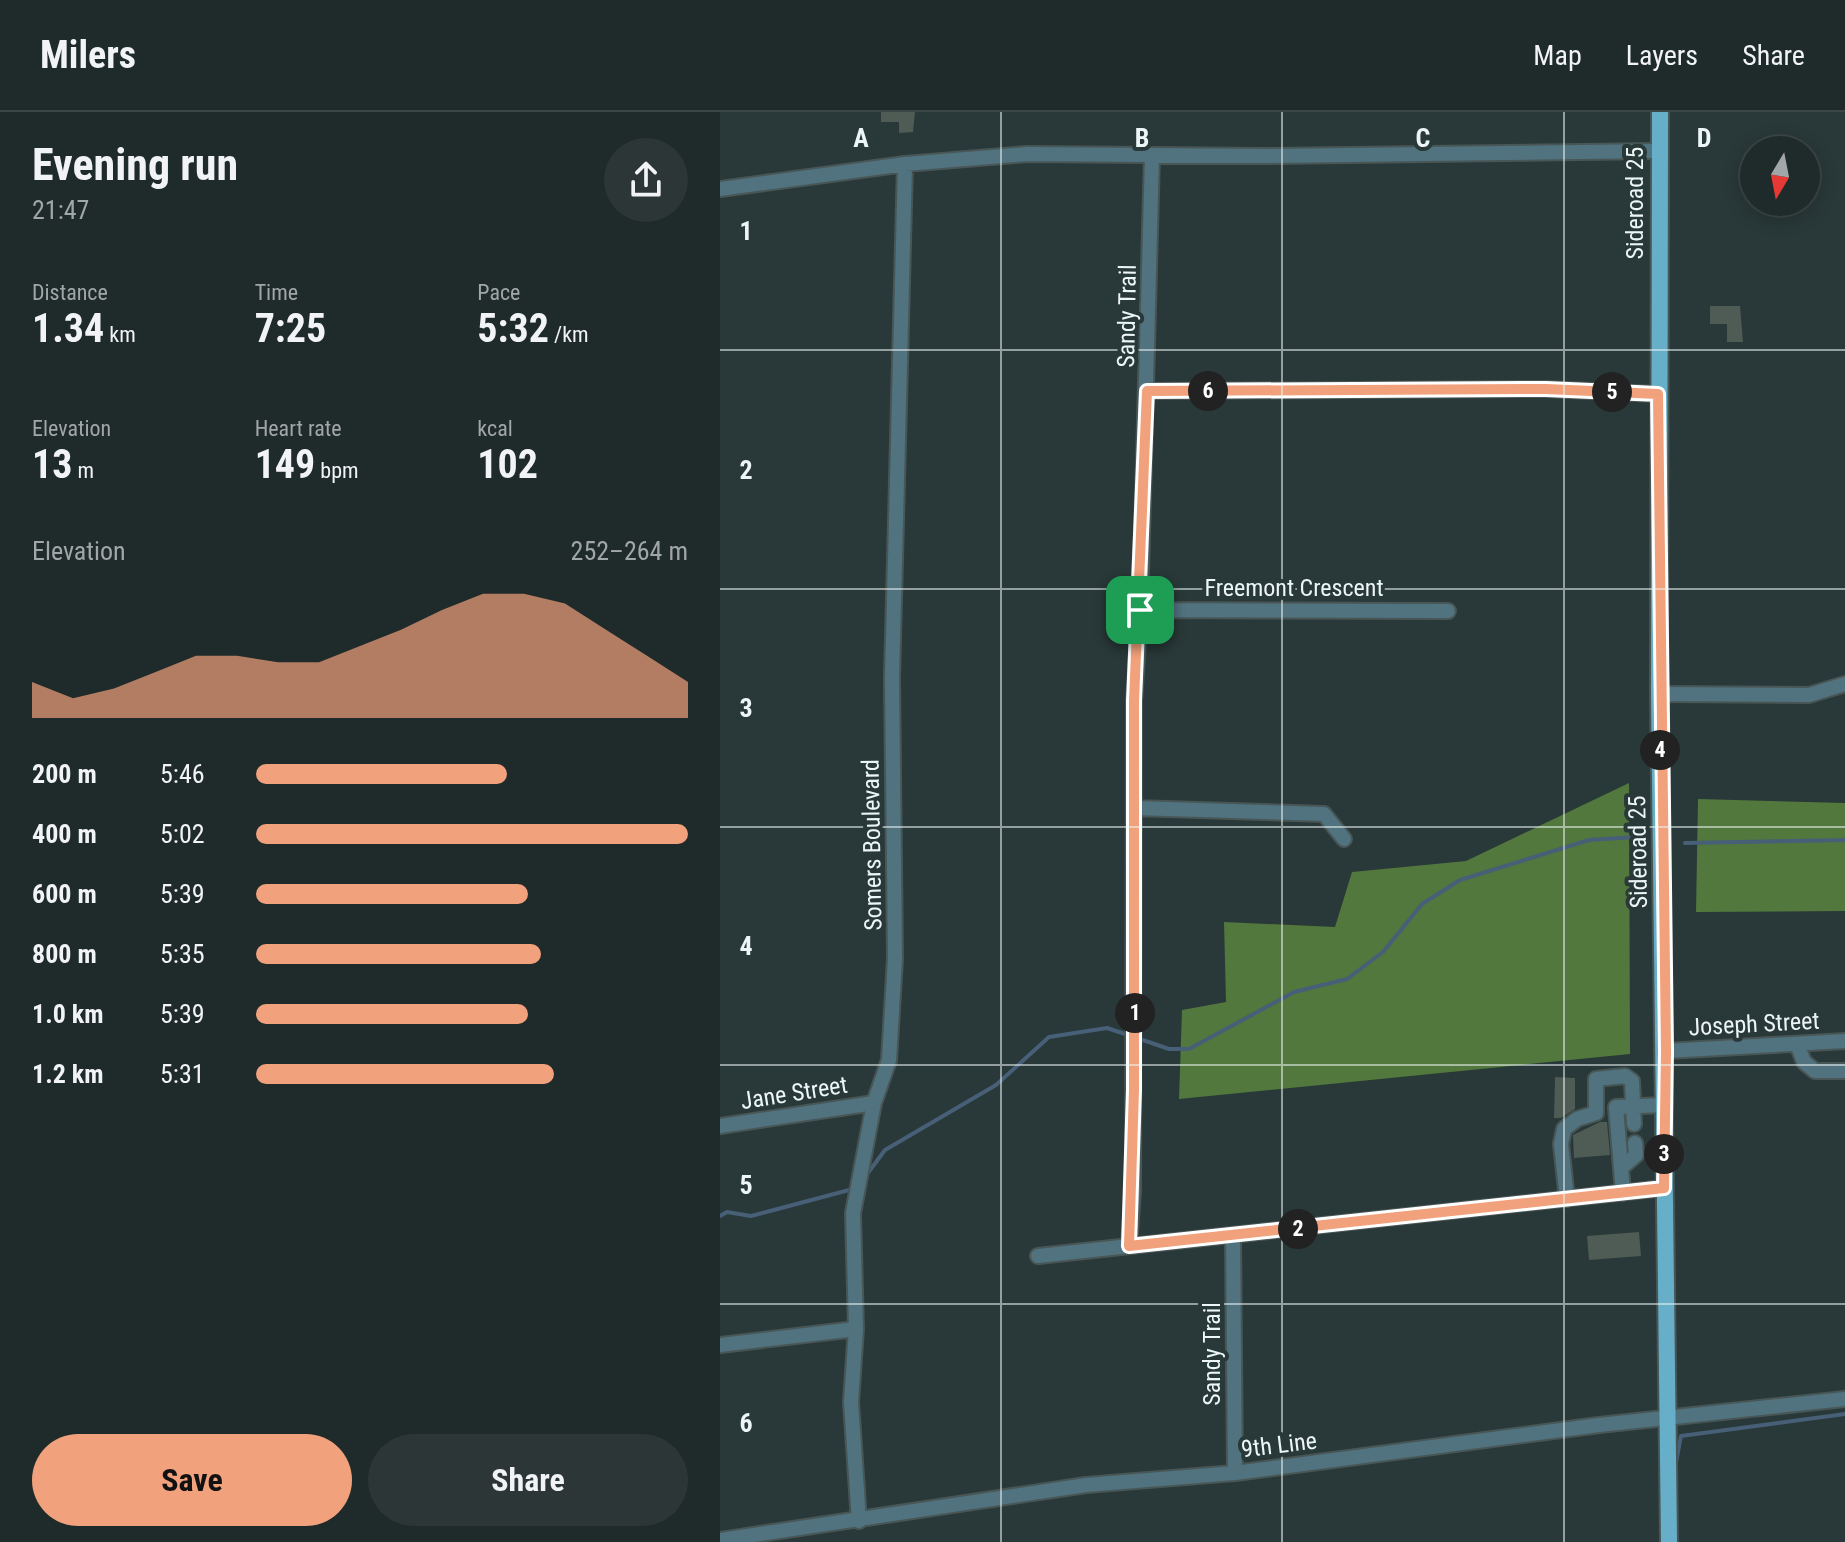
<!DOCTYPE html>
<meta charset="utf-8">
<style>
:root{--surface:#1f2a2a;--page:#2c3636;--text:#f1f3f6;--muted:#a1a7a8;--line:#3c4647;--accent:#f1a17b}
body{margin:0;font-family:"Roboto Condensed",sans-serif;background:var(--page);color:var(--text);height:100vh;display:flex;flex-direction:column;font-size:30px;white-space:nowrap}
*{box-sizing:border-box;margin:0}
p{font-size:26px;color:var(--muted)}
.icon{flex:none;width:44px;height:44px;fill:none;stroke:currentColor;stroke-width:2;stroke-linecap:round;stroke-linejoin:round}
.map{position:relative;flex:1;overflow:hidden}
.panel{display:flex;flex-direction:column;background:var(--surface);width:720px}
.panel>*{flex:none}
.needle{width:52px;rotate:190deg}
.fabs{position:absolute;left:1020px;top:24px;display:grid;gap:16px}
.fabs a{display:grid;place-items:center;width:80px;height:80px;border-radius:50%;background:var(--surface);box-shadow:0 4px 20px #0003,0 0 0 2px var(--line);font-size:40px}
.pin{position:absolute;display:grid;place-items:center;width:68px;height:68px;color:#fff;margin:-34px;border-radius:16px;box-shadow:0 4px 12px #0006}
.km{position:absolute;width:40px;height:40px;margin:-20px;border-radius:50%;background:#222;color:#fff;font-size:22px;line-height:40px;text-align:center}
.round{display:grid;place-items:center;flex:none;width:84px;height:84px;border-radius:42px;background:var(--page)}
.head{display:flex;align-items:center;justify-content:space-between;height:136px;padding:0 32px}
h1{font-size:44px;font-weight:700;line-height:60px}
.stats{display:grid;grid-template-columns:repeat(3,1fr);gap:12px;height:136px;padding:8px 32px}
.stats div{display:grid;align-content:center}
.stats b{font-size:40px;font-weight:700}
.stats small{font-size:22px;font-weight:400}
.stats p{font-size:22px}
.chart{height:224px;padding:16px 32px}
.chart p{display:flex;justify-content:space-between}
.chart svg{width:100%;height:144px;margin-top:8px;fill:var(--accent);opacity:.7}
.button{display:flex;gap:16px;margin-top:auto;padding:16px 32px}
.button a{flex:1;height:92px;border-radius:48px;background:var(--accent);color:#111;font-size:32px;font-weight:700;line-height:92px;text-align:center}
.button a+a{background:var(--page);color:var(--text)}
ul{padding:0 32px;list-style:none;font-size:26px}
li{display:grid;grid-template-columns:128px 96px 1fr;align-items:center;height:60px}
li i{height:20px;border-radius:10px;background:var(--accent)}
header{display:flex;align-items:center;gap:48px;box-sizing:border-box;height:112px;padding:0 40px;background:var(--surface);border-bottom:2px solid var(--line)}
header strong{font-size:38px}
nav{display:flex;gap:44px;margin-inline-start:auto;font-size:28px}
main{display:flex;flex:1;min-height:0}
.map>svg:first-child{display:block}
.forest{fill:#52783d}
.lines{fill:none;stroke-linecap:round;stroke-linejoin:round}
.stream{stroke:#475f77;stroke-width:4}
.building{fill:#4e5c55}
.minor-casing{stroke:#485656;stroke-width:18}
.major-casing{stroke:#485656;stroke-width:20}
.minor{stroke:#51727f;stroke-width:14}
.major{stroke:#67aec9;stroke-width:16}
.route-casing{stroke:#fff;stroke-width:16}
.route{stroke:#f1a17b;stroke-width:10}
.grid{fill:none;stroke:#edf6f6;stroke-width:2;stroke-opacity:0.55}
.labels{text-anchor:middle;stroke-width:8;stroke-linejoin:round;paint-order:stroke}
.street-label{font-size:24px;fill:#edf6f6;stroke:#293838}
.grid-label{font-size:26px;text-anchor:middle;font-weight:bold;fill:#edf6f6;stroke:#293838;stroke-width:8;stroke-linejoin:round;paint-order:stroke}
</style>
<header>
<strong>Milers</strong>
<nav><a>Map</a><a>Layers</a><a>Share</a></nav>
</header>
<main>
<section class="panel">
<div class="head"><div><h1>Evening run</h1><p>21:47</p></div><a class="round"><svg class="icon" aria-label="share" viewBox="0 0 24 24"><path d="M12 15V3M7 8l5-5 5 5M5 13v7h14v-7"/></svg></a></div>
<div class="stats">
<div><p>Distance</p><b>1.34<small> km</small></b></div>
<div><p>Time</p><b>7:25</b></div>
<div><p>Pace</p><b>5:32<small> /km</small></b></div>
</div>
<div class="stats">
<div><p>Elevation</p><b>13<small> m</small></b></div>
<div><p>Heart rate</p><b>149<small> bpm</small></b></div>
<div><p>kcal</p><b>102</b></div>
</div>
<div class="chart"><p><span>Elevation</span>252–264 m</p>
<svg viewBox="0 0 160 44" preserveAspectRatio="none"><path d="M0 44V33L10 38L20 35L30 30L40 25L50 25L60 27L70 27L80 22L90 17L100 11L110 6L120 6L130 9L140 17L150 25L160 33V44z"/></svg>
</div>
<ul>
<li><b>200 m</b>5:46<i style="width:58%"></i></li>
<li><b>400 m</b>5:02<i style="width:100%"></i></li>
<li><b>600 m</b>5:39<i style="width:63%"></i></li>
<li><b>800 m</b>5:35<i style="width:66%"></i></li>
<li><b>1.0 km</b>5:39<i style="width:63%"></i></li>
<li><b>1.2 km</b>5:31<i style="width:69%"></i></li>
</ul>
<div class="button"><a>Save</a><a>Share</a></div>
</section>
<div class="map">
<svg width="1125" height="1430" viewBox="0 0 1125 1430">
<rect width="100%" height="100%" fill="#293838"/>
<path class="forest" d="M 909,671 L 910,942 L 459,987 L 462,898 L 506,890 L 504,810 L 615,815 L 632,760 L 746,749 Z
M 978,687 L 1125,691 L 1125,799 L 976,800 Z"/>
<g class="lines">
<path class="stream" d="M 965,731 L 1125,728
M 417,926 L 449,937 L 469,937 L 574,880 L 627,867 L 663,840 L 702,792 L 740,768 L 869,728 L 915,725
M 145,1065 L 165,1038 L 276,973 L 329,925 L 387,916 L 408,923
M 0,1104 L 7,1100 L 31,1104 L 133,1077
M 955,1356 L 961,1324 L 1125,1302"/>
</g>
<path class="building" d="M 161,0 L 195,0 L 193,20 L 179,21 L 179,10 L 161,10 Z
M 990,194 L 1020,194 L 1023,230 L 1007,230 L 1007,212 L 990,212 Z
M 835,965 L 855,966 L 855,997 L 841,1006 L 834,1006 Z
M 880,1010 L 887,1010 L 890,1043 L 854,1046 L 853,1023 Z
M 919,1120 L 921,1144 L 869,1148 L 867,1124 Z"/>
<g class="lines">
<g class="minor-casing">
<path id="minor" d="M 0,77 L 185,52 L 307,42 L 549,44 L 938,39
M 427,279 L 826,277 L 938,282
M 420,498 L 728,499
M 939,582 L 1089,583 L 1125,572
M 414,696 L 604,702 L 624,727
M 1077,932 L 1084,950 L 1095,959 L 1125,959
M 946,939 L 1125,929
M 0,1014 L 154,991
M 901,1056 L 916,1043 L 915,1031
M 903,1081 L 896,995 L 945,993
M 847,1087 L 841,1032 L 844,1017 L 857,1007 L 876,1001 L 876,967 L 905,964 L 912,969 L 914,1012
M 513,1124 L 515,1361
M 409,1134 L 413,1078 L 414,589 L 420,498 L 432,43
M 318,1144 L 944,1076
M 0,1233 L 136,1217
M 139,1409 L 131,1290 L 136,1217 L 133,1101 L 154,991 L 169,948 L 175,847 L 172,566 L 185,52
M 0,1428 L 366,1373 L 515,1361 L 879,1313 L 1125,1287"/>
</g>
<g class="major-casing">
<path id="major" d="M 940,0 L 939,582 L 949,1430"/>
</g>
<use href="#minor" class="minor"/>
<use href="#major" class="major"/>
</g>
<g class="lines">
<g class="route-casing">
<path id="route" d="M 826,277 L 938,282 L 946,939 L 944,1076 L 409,1134 L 414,978 L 414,589 L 427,279 Z"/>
</g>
<use href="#route" class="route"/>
</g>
<path class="grid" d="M 281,0 L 281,1430M 562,0 L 562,1430M 844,0 L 844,1430M 0,238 L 1125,238M 0,477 L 1125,477M 0,715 L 1125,715M 0,953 L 1125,953M 0,1192 L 1125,1192"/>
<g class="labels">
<g class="street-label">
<text transform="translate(915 91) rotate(-90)" y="8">Sideroad 25</text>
<text transform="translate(407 204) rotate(-89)" y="8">Sandy Trail</text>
<text x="574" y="484">Freemont Crescent</text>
<text transform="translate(152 733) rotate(-91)" y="8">Somers Boulevard</text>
<text transform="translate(918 740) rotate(-91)" y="8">Sideroad 25</text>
<text transform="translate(1034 912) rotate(-3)" y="8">Joseph Street</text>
<text transform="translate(74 981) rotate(-9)" y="8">Jane Street</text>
<text transform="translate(492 1242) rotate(-90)" y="8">Sandy Trail</text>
<text transform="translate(559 1333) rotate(-7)" y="8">9th Line</text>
</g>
</g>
<g class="grid-label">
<text x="141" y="35">A</text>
<text x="422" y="35">B</text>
<text x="703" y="35">C</text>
<text x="984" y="35">D</text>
<text x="26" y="128">1</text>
<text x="26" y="367">2</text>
<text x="26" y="605">3</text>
<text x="26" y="843">4</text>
<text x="26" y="1082">5</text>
<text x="26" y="1320">6</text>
</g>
</svg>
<div class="fabs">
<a><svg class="needle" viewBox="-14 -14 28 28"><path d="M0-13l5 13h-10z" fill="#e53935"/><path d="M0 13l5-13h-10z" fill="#a1a7a8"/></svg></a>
</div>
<div class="pin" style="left:420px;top:498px;background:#1e9e55"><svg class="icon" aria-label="arrive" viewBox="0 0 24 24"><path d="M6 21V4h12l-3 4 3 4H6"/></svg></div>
<b class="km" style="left:415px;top:901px">1</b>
<b class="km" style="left:578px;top:1117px">2</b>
<b class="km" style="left:944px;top:1042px">3</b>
<b class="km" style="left:940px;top:638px">4</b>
<b class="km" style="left:892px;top:280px">5</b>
<b class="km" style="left:488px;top:279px">6</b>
</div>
</main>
